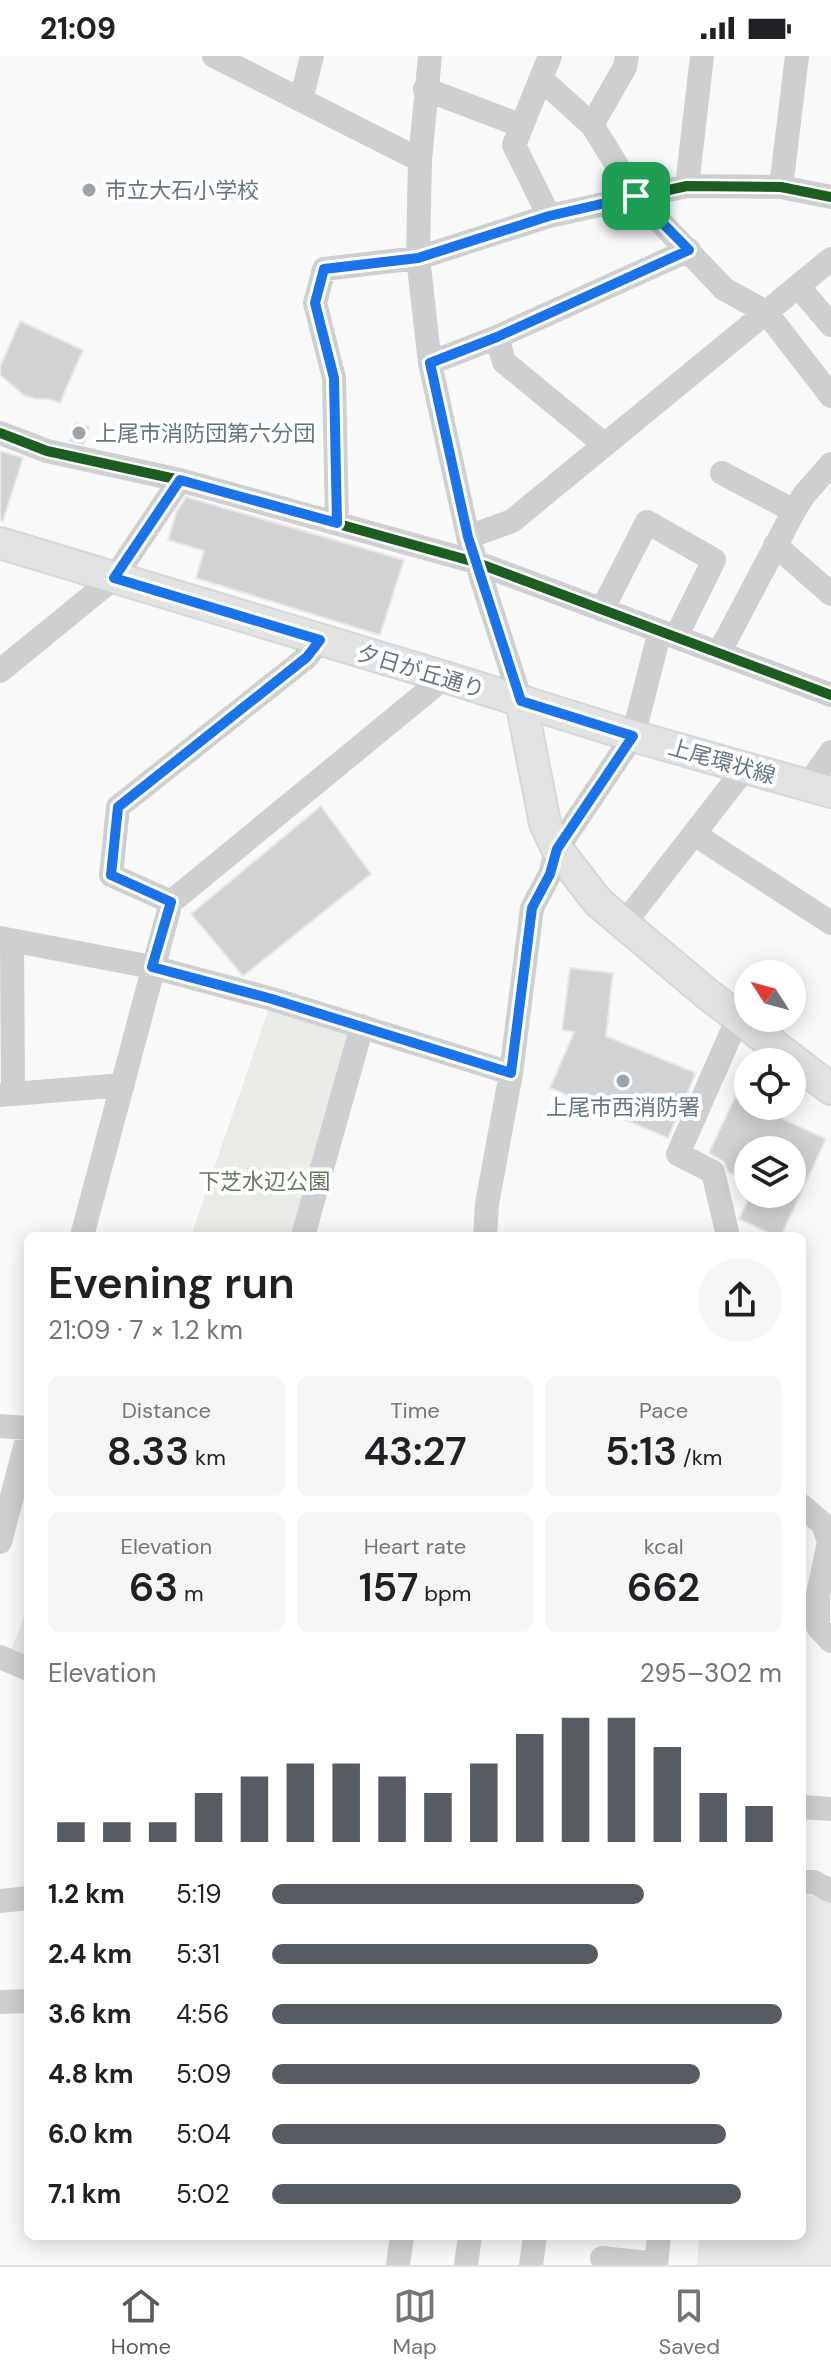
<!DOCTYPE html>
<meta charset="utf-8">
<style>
:root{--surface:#fff;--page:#f6f6f6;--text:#202124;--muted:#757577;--line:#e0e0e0;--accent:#565c61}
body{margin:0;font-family:"DM Sans","Noto Sans JP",sans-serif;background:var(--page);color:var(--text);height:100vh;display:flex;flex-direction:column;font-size:30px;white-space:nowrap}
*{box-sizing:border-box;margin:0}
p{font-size:26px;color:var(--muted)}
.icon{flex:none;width:44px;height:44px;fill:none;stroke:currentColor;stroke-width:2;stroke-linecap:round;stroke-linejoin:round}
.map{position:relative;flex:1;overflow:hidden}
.sheet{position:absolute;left:24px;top:1176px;width:782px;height:1008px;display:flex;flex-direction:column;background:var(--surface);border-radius:12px;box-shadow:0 4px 20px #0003}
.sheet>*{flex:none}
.needle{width:52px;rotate:306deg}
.tools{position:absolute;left:734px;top:904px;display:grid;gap:16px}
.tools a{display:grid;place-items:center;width:72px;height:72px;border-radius:50%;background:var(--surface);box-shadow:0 4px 20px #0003;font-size:40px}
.pin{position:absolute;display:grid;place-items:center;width:68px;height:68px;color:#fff;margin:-34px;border-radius:16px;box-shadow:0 4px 12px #0006}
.round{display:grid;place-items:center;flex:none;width:84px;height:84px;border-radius:42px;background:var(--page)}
.overview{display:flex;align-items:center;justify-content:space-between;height:136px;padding:0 24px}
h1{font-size:44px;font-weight:600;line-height:60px}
.metrics{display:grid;grid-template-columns:repeat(3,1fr);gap:12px;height:136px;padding:8px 24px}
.metrics div{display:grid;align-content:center;border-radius:12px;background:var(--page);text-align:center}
.metrics b{font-size:40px;font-weight:600}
.metrics small{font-size:22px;font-weight:400}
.metrics p{font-size:22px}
.chart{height:224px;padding:16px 24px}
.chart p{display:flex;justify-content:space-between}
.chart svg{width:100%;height:144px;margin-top:8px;stroke:var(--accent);stroke-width:6}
ul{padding:0 24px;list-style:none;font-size:26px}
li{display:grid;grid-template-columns:128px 96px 1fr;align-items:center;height:60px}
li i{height:20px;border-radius:10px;background:var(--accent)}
.status{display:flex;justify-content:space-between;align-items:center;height:56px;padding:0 40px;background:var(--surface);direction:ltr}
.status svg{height:22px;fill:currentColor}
.dock{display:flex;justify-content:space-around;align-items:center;height:112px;border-top:2px solid var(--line);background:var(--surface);font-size:22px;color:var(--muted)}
.dock a{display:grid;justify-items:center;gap:4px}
.dock .current{color:var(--accent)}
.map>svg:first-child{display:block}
.built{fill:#e8e9e9}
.green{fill:#e8ebe6}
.building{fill:#d0d2d3;stroke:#e8e8e8;stroke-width:2}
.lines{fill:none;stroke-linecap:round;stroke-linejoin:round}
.major-casing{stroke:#d5d6d7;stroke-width:34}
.minor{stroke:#cecfd0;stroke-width:24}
.major{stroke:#e1e2e2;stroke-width:30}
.cycleway-casing{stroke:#fff;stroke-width:15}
.cycleway{stroke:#1b5e20;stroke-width:10}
.route-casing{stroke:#fff;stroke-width:16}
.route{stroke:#1a73e8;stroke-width:10}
.poi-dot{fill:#99a4ac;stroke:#fff;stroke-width:3}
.labels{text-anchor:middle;stroke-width:8;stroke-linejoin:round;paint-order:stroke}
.poi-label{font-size:22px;fill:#657683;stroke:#fff;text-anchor:start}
.street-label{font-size:22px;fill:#657683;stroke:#fff}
.park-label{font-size:22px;fill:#687a64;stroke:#fff}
</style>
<div class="status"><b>21:09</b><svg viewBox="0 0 49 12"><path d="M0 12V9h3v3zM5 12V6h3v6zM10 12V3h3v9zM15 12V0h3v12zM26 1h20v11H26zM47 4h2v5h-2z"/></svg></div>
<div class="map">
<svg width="831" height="2209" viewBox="0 0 831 2209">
<rect width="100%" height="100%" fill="#f9f9f9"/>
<path class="built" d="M 802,1837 L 831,1846 L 831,2209 L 697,2209 L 699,2180 L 802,2180 Z"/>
<path class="green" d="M 272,943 L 362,970 L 303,1180 L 191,1180 Z
M 28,1550 L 28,1613 L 7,1605 Z"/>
<path class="building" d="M 20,265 L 83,294 L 60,347 L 49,343 L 36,343 L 25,340 L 0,319 L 0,311 Z
M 76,367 L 89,371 L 84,388 L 70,385 Z
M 0,395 L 23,402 L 3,465 L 0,464 Z
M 186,441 L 404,504 L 380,579 L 196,522 L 204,495 L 168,484 L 176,457 Z
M 321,750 L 371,818 L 243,920 L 191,858 Z
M 570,912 L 613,917 L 606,980 L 696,1017 L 668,1082 L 550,1032 L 574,976 L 562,974 Z
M 735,1041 L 748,1047 L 748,1050 L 755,1050 L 826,1083 L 781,1180 L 775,1180 L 739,1163 L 751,1138 L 792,1138 L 792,1094 L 748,1094 L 748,1125 L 728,1116 L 724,1106 L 709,1097 Z"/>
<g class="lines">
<g class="major-casing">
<path id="major" d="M 0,487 L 445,621 L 633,680 L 831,736
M 521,645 L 545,767 L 557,793 L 598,846 L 706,937 L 831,1033"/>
</g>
<path class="minor" d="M 214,0 L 420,104
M 430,0 L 420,104 L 418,202 L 430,307 L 468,481 L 521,645
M 541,23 L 592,69 L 636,140 L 724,233 L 766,256 L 831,340
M 425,33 L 522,70
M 301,44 L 312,0
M 592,69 L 625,11 L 627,0
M 687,130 L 702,0
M 781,131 L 797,0
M 549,160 L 514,89 L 550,0
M 798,230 L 831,269
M 497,281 L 504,306 L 605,389
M 430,307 L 497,281 L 689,194
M 0,377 L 47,395 L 180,424 L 475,506 L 831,639
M 722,417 L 794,455
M 337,467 L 334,322 L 315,247 L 324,213 L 418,202 L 549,160 L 687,130 L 781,131 L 831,141
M 468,481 L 512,465 L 831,203
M 775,489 L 831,538
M 602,554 L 647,466 L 714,504 L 676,581
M 719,597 L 794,455 L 804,439 L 831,408
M 0,615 L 114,522 L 180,424
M 808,729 L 831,696
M 694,778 L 831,867
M 171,846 L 111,819 L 118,751 L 307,601 L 320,584
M 623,869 L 746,711
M 0,882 L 152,911 L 272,943 L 511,1017
M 12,885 L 13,1038
M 0,1039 L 123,1029
M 82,1180 L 171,846 L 445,621
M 303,1180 L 362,970
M 485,1180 L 487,1148 L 511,1017 L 532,852 L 550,818 L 557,793 L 633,680 L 660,575
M 728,1180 L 713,1116 L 678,1098 L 738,962
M 0,1370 L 28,1372
M 802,1450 L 823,1468 L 829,1486 L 818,1538 L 818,1571 L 831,1585
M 0,1486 L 28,1380
M 0,1601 L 28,1613
M 802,1751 L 831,1753
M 802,1826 L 814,1826 L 831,1835
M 0,1845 L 28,1842
M 0,1946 L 28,1945
M 602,2202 L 656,2208
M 398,2209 L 402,2180
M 466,2209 L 470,2180
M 531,2209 L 535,2180
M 656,2209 L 659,2180"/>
<use href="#major" class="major"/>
<g class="cycleway-casing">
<path id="cycleway" d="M 0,377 L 47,395 L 180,424 L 475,506 L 831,639
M 337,467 L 334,322 L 315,247 L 324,213 L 418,202 L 549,160 L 687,130 L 781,131 L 831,141"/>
</g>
<use href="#cycleway" class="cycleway"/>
</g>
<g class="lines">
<g class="route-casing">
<path id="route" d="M 636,140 L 689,194 L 497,281 L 430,307 L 468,481 L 521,645 L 633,680 L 557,793 L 550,818 L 532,852 L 511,1017 L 272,943 L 152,911 L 171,846 L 111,819 L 118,751 L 307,601 L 320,584 L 114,522 L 180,424 L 337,467 L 334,322 L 315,247 L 324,213 L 418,202 L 549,160 Z"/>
</g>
<use href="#route" class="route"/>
</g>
<g class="poi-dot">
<circle cx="89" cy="134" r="8"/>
<circle cx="79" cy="377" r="8"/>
<circle cx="623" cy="1025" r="8"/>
</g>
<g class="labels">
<g class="poi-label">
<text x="105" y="142">市立大石小学校</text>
<text x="95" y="385">上尾市消防団第六分団</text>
<text x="623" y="1059" text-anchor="middle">上尾市西消防署</text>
</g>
<g class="street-label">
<text transform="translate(421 615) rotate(17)" y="8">夕日が丘通り</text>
<text transform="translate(722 705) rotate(16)" y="8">上尾環状線</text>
</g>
<g class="park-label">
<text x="264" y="1133">下芝水辺公園</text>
</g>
</g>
</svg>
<div class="tools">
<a><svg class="needle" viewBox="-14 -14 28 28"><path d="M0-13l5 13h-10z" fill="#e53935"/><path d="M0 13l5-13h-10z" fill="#757577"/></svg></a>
<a><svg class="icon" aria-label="locate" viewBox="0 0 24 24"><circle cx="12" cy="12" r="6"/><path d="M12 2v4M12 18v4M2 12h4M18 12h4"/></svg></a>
<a><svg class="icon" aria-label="layers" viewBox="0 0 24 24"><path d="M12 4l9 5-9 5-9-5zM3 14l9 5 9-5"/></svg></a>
</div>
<div class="pin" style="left:636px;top:140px;background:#1e9e55"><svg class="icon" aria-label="arrive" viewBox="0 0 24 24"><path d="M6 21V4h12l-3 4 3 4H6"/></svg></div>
<section class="sheet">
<div class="overview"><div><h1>Evening run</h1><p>21:09 · 7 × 1.2 km</p></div><a class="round"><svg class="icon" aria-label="share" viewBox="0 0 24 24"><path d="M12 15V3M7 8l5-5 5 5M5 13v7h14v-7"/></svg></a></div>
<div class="metrics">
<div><p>Distance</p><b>8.33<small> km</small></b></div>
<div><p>Time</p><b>43:27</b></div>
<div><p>Pace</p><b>5:13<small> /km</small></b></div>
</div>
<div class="metrics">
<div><p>Elevation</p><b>63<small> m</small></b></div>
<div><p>Heart rate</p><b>157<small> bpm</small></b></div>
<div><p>kcal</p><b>662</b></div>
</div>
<div class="chart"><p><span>Elevation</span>295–302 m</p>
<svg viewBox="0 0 160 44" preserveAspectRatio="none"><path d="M5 44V38M15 44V38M25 44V38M35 44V29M45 44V24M55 44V20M65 44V20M75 44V24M85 44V29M95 44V20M105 44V11M115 44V6M125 44V6M135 44V15M145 44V29M155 44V33"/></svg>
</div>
<ul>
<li><b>1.2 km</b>5:19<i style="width:73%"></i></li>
<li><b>2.4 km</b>5:31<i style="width:64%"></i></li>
<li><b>3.6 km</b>4:56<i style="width:100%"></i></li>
<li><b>4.8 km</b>5:09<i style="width:84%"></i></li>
<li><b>6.0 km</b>5:04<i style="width:89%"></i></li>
<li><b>7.1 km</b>5:02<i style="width:92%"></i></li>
</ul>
</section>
</div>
<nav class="dock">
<a class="current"><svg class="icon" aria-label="home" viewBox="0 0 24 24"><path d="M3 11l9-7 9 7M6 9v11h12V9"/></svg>Home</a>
<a><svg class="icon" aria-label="map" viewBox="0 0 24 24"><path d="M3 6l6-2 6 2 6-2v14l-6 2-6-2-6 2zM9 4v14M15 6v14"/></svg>Map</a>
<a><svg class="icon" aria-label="saved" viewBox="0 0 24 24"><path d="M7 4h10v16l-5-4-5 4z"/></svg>Saved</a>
</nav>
